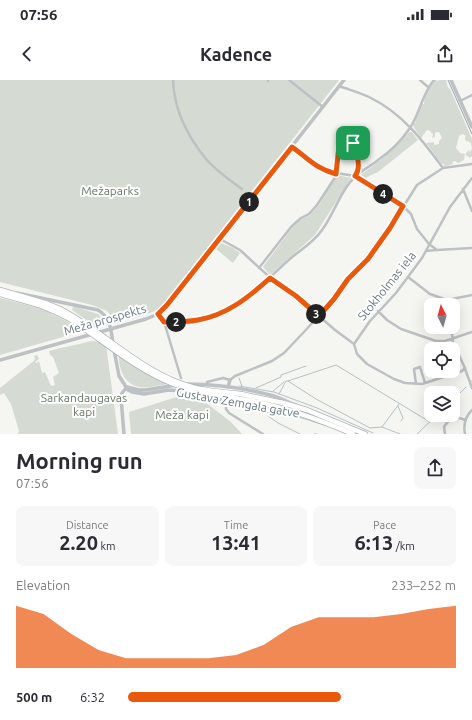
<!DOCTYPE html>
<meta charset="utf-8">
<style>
:root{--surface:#fff;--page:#f7f7f7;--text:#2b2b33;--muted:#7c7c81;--accent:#ea580c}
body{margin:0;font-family:Ubuntu,sans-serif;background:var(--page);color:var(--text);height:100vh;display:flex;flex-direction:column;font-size:15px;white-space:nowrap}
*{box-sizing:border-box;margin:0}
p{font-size:13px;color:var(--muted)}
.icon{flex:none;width:22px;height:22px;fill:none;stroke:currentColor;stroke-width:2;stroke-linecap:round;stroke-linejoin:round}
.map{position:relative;height:354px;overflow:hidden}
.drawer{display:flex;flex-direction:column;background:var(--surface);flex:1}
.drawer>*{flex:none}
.needle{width:26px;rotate:354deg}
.tools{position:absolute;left:424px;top:218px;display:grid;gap:8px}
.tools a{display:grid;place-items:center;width:36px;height:36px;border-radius:8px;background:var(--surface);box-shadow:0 4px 16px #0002;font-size:20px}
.pin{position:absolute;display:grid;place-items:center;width:34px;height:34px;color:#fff;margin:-17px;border-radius:8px;box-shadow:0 2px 6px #0006}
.km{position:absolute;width:20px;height:20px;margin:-10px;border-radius:50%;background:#222;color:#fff;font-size:11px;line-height:20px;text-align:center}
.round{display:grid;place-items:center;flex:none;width:42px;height:42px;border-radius:8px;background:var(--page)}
.overview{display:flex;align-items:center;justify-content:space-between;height:68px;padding:0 16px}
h1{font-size:22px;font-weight:700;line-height:30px}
.figures{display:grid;grid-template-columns:repeat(3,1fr);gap:6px;height:68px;padding:4px 16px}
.figures div{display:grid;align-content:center;border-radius:8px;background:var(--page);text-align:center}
.figures b{font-size:20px;font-weight:700}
.figures small{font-size:11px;font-weight:400}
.figures p{font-size:11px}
.chart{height:112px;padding:8px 16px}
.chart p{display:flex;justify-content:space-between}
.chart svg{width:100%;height:72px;margin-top:4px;fill:var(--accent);opacity:.7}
ul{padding:0 16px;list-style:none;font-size:13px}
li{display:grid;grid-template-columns:64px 48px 1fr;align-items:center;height:30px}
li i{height:10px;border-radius:5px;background:var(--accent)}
.status{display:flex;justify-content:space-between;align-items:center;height:28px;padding:0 20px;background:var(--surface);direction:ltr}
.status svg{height:11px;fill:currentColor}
header{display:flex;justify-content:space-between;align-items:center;height:52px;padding:0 16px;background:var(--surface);font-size:18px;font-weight:700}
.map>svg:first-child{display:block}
.green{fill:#d5dad2}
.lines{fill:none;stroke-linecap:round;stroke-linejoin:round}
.stream{stroke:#b5c1c4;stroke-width:1}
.primary-casing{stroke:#aeb4b6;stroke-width:6}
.minor{stroke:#bdc1c4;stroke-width:2.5}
.tertiary{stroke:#bdc1c4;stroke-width:3.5}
.primary{stroke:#fff;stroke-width:4.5}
.tram{stroke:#9da4a8;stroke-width:1}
.primary-bridge-casing{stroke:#aeb4b6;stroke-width:6;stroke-linecap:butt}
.primary-bridge{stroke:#fff;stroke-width:4.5}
.route-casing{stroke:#fff;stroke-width:8}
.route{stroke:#ea580c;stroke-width:5}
.labels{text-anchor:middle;stroke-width:4;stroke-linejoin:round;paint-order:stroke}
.park-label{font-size:12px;fill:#6b7865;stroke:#fff}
.street-label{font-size:12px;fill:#677880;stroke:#fff}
</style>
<div class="status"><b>07:56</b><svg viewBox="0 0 49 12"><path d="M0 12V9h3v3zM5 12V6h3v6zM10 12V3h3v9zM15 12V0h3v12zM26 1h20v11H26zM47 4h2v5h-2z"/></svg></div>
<header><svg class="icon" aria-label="back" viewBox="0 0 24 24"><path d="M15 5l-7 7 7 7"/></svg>Kadence<svg class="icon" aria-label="share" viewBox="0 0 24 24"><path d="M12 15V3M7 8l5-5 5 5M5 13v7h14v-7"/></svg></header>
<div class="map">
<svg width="472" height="354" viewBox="0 0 472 354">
<rect width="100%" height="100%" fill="#f5f5f2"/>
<path class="green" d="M 0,0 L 339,0 L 161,227 C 147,237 132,238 116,242 L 107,231 L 92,225 L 0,202 Z
M 435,0 L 439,1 L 439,0 L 446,0 L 448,8 L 450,9 L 472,59 L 472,76 L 470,78 L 466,75 L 466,73 L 469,70 L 470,72 L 472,69 L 471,63 L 465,60 L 465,57 L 466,56 L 463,54 L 459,56 L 456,68 L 460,73 L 465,74 L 464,80 L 458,83 L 455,81 L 452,82 L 453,84 L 444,87 L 444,84 L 442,84 L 426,63 L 434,62 L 434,65 L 439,64 L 439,61 L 442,58 L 439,52 L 437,52 L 435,53 L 435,57 L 432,58 L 433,55 L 430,51 L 427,50 L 421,58 L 413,46 L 413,43 L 415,43 L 416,37 L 422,24 L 424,24 C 424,15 430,8 435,0 Z
M 409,52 L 412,52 L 418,60 L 378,92 L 367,97 L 366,102 L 359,98 L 359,96 C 378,83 394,70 409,52 Z
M 337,95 L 351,98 L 315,155 L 270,195 L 263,187 L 292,148 L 302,139 L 310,135 L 319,125 Z
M 221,163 L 233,168 L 240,173 L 233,183 L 216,169 Z
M 0,218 L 42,229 L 76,246 L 81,250 L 80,252 L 0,275 Z
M 73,227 L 76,227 L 98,234 L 108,243 L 98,248 L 72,230 Z
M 91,261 L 100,262 L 106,265 L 118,354 L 18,354 L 19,351 L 11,324 L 4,313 L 0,315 L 0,308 L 35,280 L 34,276 L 37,275 L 39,279 L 35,282 L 37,283 L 39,281 L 42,293 L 45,292 L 51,306 L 55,305 L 53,297 L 59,293 L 53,277 L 50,275 L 49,271 C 63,267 77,265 91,261 Z
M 119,274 L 150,295 L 168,304 C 159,305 148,309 139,307 C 124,304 118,288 119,274 Z
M 183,315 L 201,319 L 231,342 L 242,354 L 131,354 L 129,332 Z"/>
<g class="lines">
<path class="stream" d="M 239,298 L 242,306
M 288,301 L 336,285 L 430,342
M 471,301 L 472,301
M 239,306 L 274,312 L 317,328 L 373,353
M 256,308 L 281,297 L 281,295 L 306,286
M 273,311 L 284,302
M 279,314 L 286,301 L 288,301 L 316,319 L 370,348 L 382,347 L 400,354
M 453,320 L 466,307
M 398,326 L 403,338 L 401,341
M 254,330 L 255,329 L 270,333 L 272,331 L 296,336 L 327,346
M 270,333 L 268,336 L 278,343 L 300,354
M 382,347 L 399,324
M 314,354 L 317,354
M 417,354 L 437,335"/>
<g class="primary-casing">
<path id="primary" d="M 0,210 L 48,224 L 60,229
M 0,214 L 39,225 L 58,233
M 241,314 L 283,323 L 307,330 L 365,354
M 240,319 C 280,325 316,338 353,354"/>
</g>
<path class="minor" d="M 173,0 C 174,29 188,57 206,79 C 216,91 230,100 242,109
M 289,0 L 323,27
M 420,0 L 428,7
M 268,1 L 268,0
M 339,6 C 350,10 361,13 371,18 C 403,34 423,61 443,88
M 460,21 L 472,15
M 340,65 L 341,56
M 292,67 L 314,85 L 324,91 L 355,96 L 404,127 L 411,134 L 417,149 L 429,164 L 437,170 L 472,168
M 463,109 L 472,131
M 220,159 L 240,170 L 277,204 L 296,216 L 335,250 L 354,264 L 357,274 L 367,284 L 394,299 L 405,303 L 422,304 L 462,291 L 465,288
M 426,171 L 436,170
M 259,188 L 291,147 L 301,138 L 309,134 L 317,125 L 336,96 L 338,68 L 340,65 L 355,64 L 358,83 L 356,95
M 408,197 L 430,214 L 447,220 L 472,215
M 447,220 L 447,225
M 378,231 L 387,240 L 401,249 L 436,261 L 445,261 L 472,252
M 158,234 L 165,245 L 181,298
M 164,242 C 175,242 186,242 197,241 C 240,233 260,205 291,178 C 302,169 314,162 322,150 C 334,134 341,109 356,96 C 362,90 371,86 378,80 C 390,72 401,61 410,48 C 420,33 422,14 434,0
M 451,247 L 453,262 L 464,286 L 472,308
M 354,264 L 370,241 L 396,213 L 422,178 L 450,127 L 472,98
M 207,302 L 223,298 L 230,300 L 235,296 L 272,281 L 284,273 L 303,253 L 334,219 L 348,199 L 368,179 L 390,148 L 417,105 L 443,88 L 472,84
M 416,304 L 414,289 L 420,287 L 425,303
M 226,322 L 226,329 L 229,333 L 263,354
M 445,354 L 444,347 C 450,337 456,336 465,340
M 465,354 C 463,344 465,337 472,330"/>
<path class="tertiary" d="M 451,0 L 472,47
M 17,213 L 98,230 C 111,238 111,250 113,264
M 114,270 L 119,296 L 128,310 L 132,312 L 144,314 L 169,310 L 180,311 L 214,320 L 281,330
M 0,280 L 146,239 L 158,234 L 163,230 L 344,0
M 187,304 C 214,304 244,308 270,315 C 279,317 287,322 296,325
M 127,307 L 139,310 L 145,310 L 177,305
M 228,307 L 230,300
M 124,354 L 121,318 L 122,313 L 127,307"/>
<use href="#primary" class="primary"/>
<path class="tram" d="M 448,0 L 472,54"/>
<g class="primary-bridge-casing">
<path id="primary-bridge" d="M 60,229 C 101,250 134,285 177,302 C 197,310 220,312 241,314
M 58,233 L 70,239 C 103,260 134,288 171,303 C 192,312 217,315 240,319"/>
</g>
<use href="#primary-bridge" class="primary-bridge"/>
</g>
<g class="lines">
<g class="route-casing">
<path id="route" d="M 353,63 L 355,64 C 356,74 362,87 355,96 L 403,126 L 390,148 L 368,179 L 348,199 L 334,219 L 319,236 L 296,216 L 270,198 C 249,217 227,235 198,240 C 187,242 175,242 164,242 L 158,234 L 167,225 L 292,67 C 309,79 315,88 336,94 L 339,66 L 342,64 Z"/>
</g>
<use href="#route" class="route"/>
</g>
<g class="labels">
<g class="park-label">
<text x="110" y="115">Mežaparks</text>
<text x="84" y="322">Sarkandaugavas<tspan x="84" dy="14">kapi</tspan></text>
<text x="182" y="339">Meža kapi</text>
</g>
<g class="street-label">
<text transform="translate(387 206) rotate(-51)" y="4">Stokholmas iela</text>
<text transform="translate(105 240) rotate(-16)" y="4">Meža prospekts</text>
<text transform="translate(238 323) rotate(10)" y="4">Gustava Zemgala gatve</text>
</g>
</g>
</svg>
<div class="tools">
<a><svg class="needle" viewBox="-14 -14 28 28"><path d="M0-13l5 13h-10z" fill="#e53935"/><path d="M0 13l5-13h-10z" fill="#7c7c81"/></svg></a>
<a><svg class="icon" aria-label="locate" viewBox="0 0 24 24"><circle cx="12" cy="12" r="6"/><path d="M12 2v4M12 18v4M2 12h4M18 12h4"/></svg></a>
<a><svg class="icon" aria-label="layers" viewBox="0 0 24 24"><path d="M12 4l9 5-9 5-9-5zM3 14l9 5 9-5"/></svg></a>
</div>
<div class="pin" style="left:353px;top:63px;background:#1e9e55"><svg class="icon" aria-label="arrive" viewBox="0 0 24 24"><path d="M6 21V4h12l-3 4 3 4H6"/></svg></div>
<b class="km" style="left:249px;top:122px">1</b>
<b class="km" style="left:176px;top:242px">2</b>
<b class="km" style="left:316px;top:234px">3</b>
<b class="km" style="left:383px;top:114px">4</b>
</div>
<section class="drawer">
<div class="overview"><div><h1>Morning run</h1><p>07:56</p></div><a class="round"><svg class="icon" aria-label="share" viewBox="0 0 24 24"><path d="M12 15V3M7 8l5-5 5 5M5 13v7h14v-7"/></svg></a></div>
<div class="figures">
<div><p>Distance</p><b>2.20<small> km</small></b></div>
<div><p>Time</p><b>13:41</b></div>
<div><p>Pace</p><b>6:13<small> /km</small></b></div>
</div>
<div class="chart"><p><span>Elevation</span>233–252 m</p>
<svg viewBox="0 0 160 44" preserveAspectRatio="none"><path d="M0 44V6L10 11L20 23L30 33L40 38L50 38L60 38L70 38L80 36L90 30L100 19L110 13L120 13L130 13L140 11L150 8L160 6V44z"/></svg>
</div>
<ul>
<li><b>500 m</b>6:32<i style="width:65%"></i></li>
</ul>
</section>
